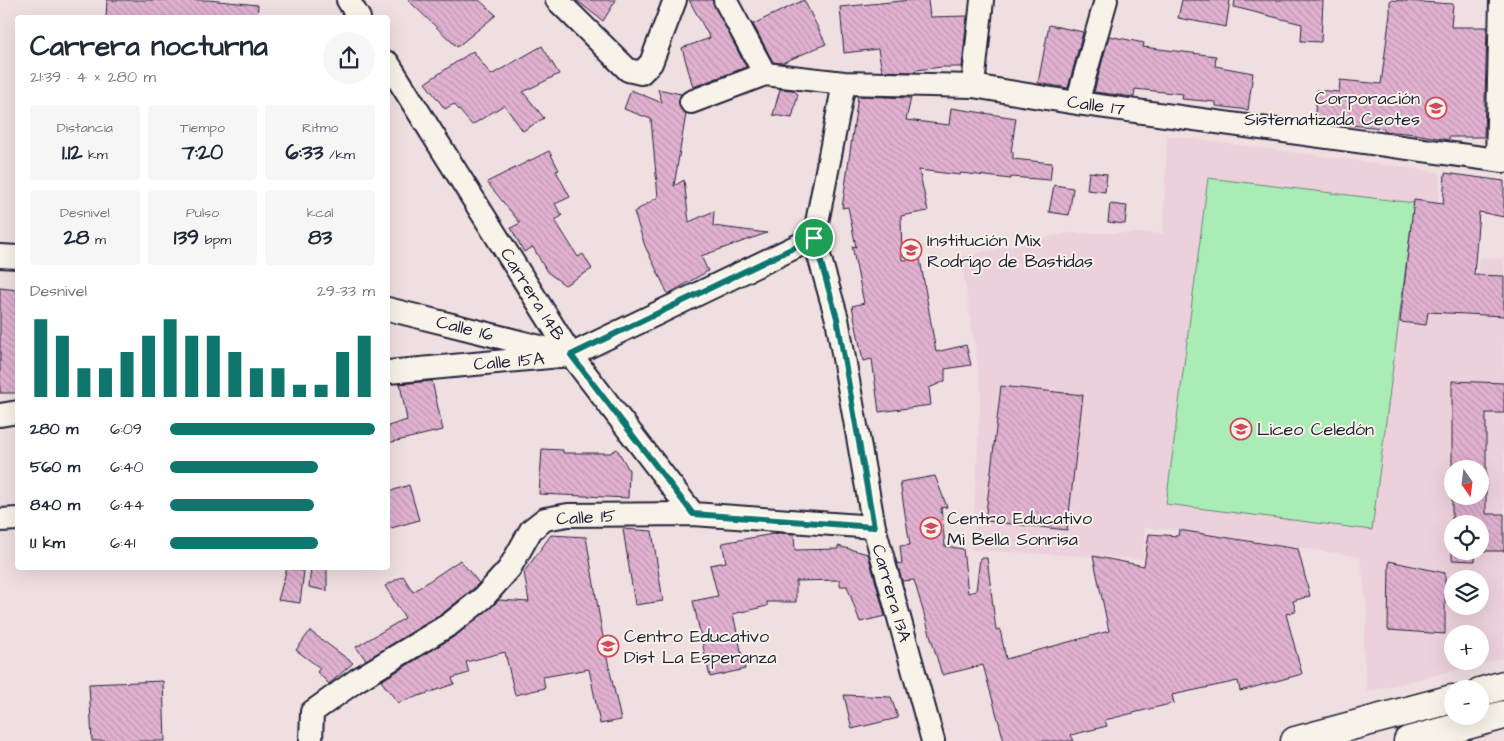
<!DOCTYPE html>
<html lang="es">
<meta charset="utf-8">
<style>
:root{--surface:#fff;--page:#f6f6f7;--text:#1f2937;--muted:#747a83;--accent:#0f766e}
body{margin:0;font-family:"Architects Daughter",sans-serif;background:var(--page);color:var(--text);height:100vh;display:flex;flex-direction:column;font-size:19px;white-space:nowrap}
*{box-sizing:border-box;margin:0}
p{font-size:16px;color:var(--muted)}
.icon{flex:none;width:28px;height:28px;fill:none;stroke:currentColor;stroke-width:2;stroke-linecap:round;stroke-linejoin:round}
.map{position:relative;flex:1;overflow:hidden}
.sheet{position:absolute;left:15px;top:15px;width:375px;height:555px;display:flex;flex-direction:column;background:var(--surface);border-radius:5px;box-shadow:0 5px 20px #0002}
.sheet>*{flex:none}
.needle{width:32px;rotate:166deg}
.tools{position:absolute;left:1444px;top:460px;display:grid;gap:10px}
.tools a{display:grid;place-items:center;width:45px;height:45px;border-radius:50%;background:var(--surface);box-shadow:0 5px 20px #0002;font-size:25px}
.pin{position:absolute;display:grid;place-items:center;width:42px;height:42px;color:#fff;margin:-21px;border:2px solid #fff;border-radius:50%;box-shadow:0 1px 5px #0007}
.round{display:grid;place-items:center;flex:none;width:52px;height:52px;border-radius:26px;background:var(--page)}
.head{display:flex;align-items:center;justify-content:space-between;height:85px;padding:0 15px}
h1{font-size:28px;font-weight:700;line-height:38px}
.figures{display:grid;grid-template-columns:repeat(3,1fr);gap:8px;height:85px;padding:5px 15px}
.figures div{display:grid;align-content:center;border-radius:5px;background:var(--page);text-align:center}
.figures b{font-size:21px;font-weight:700}
.figures small{font-size:14px;font-weight:400}
.figures p{font-size:14px}
.chart{height:140px;padding:10px 15px}
.chart p{display:flex;justify-content:space-between}
.chart svg{width:100%;height:90px;margin-top:5px;stroke:var(--accent);stroke-width:6}
ul{padding:0 15px;list-style:none;font-size:16px}
li{display:grid;grid-template-columns:80px 60px 1fr;align-items:center;height:38px}
li i{height:12px;border-radius:6px;background:var(--accent)}
.map>svg:first-child{display:block}
.built{fill:#ecd1dc;fill-rule:evenodd}
.garden{fill:#aaecb6;stroke:#668778}
.building{fill:url(#building-back-hatch);stroke:#22223b;fill-rule:evenodd}
.lines{fill:none;stroke-linecap:round;stroke-linejoin:round}
.minor-casing{stroke:#22223b;stroke-width:26}
.secondary-casing{stroke:#22223b;stroke-width:31}
.minor{stroke:#f7f3e8;stroke-width:22}
.secondary{stroke:#f7f3e8;stroke-width:28}
.route-casing{stroke:#fff;stroke-width:10}
.route{stroke:#0f766e;stroke-width:6}
.labels{text-anchor:middle;stroke-width:4;stroke-linejoin:round;paint-order:stroke}
.poi-label{font-size:18px;fill:#22223b;stroke:#f7f3e8;text-anchor:start}
.street-label{font-size:18px;fill:#22223b;stroke:#f7f3e8}
</style>
<div class="map">
<svg width="1504" height="741" viewBox="0 0 1504 741">
<defs>
<pattern id="building-back-hatch" width="6" height="6" patternUnits="userSpaceOnUse" patternTransform="scale(1.25)"><rect width="6" height="6" fill="#e1b1d0"/><path d="M-1 5l2 2M0 0l6 6M5-1l2 2" fill="none" stroke="#c198b4"/></pattern>
</defs>
<rect width="100%" height="100%" fill="#f0dfe1"/>
<filter id="ink" filterUnits="userSpaceOnUse"><feTurbulence type="fractalNoise" baseFrequency=".02" numOctaves="2"/><feDisplacementMap in="SourceGraphic" scale="10" xChannelSelector="R" yChannelSelector="G"/><feConvolveMatrix kernelMatrix="1 2 1 2 8 2 1 2 1" color-interpolation-filters="sRGB"/></filter>
<g filter="url(#ink)">
<path class="built" d="M 1167,135 L 1440,172 L 1435,271 L 1477,273 L 1479,258 L 1504,259 L 1504,658 L 1367,692 L 1363,649 L 1367,611 L 1360,557 L 1179,530 L 1145,528 L 1143,559 L 972,550 L 981,389 L 961,257 L 1067,233 L 1163,233 ZM 1452,469 L 1480,469 L 1480,496 L 1452,496 ZM 1452,524 L 1480,524 L 1480,551 L 1452,551 ZM 1452,579 L 1480,579 L 1480,606 L 1452,606 ZM 1452,634 L 1480,634 L 1480,661 L 1452,661 Z"/>
<path class="garden" d="M 1208,178 L 1414,203 L 1372,530 L 1166,504 Z"/>
<path class="building" d="M 107,0 L 209,0 L 258,5 L 257,18 L 106,18 Z
M 408,0 L 479,0 L 496,15 L 457,47 Z
M 576,0 L 616,0 L 603,21 Z
M 689,0 L 712,0 L 746,67 L 693,87 L 682,48 L 710,38 Z
M 804,0 L 826,44 L 782,63 L 773,62 L 753,24 Z
M 911,0 L 928,0 L 930,17 L 967,16 L 962,67 L 942,67 L 916,70 L 915,72 L 882,71 L 878,49 L 844,53 L 840,7 Z
M 1182,0 L 1230,0 L 1226,27 L 1178,18 Z
M 1235,0 L 1323,0 L 1321,42 L 1301,41 L 1302,24 L 1234,7 Z
M 1390,0 L 1453,4 L 1451,27 L 1487,27 L 1484,137 L 1449,137 L 1449,140 L 1415,134 L 1384,131 L 1384,128 L 1314,122 L 1317,90 L 1339,92 L 1340,80 L 1381,84 L 1390,14 Z
M 1049,25 L 1083,32 L 1068,88 L 1038,83 Z
M 1109,36 L 1144,43 L 1143,47 L 1216,56 L 1215,66 L 1253,73 L 1248,110 L 1216,106 L 1216,102 L 1182,99 L 1183,94 L 1135,89 L 1134,97 L 1094,92 Z
M 542,46 L 559,74 L 523,92 L 544,118 L 523,131 L 504,105 L 472,125 L 454,104 L 445,109 L 425,83 L 473,51 L 491,75 Z
M 658,89 L 681,94 L 679,106 L 686,114 L 674,186 L 684,180 L 689,222 L 714,211 L 713,226 L 767,233 L 701,256 L 708,271 L 668,294 L 645,246 L 634,212 L 658,197 L 651,119 L 624,109 L 631,90 L 662,103 Z
M 780,89 L 792,90 L 798,94 L 792,118 L 773,115 Z
M 858,96 L 911,98 L 906,120 L 949,125 L 951,108 L 1016,118 L 1011,152 L 1013,152 L 1013,159 L 1052,163 L 1050,180 L 1011,177 L 1011,179 L 961,173 L 960,175 L 919,170 L 928,211 L 901,216 L 902,260 L 920,259 L 936,352 L 966,345 L 971,365 L 945,369 L 945,381 L 929,388 L 931,405 L 879,412 L 872,359 L 863,361 L 852,306 L 864,303 L 852,246 L 856,247 L 848,207 L 842,208 Z
M 549,151 L 559,170 L 556,171 L 570,197 L 555,204 L 562,216 L 555,220 L 578,257 L 583,254 L 592,269 L 565,285 L 547,272 L 533,247 L 524,252 L 511,228 L 520,223 L 487,182 Z
M 1089,172 L 1107,174 L 1105,192 L 1087,190 Z
M 1445,173 L 1504,181 L 1504,217 L 1479,212 L 1474,275 L 1504,276 L 1504,316 L 1428,312 L 1426,325 L 1400,322 L 1414,200 L 1443,204 Z
M 1054,185 L 1073,188 L 1069,215 L 1049,212 Z
M 1110,204 L 1127,206 L 1125,224 L 1108,222 Z
M 0,288 L 18,290 L 15,324 L 18,325 L 18,393 L 0,393 Z
M 432,381 L 443,430 L 388,443 L 388,426 L 407,420 L 400,384 Z
M 1452,381 L 1504,383 L 1504,413 L 1486,413 L 1486,514 L 1504,514 L 1504,551 L 1476,551 L 1475,561 L 1452,560 ZM 1452,469 L 1480,469 L 1480,496 L 1452,496 ZM 1452,524 L 1480,524 L 1480,551 L 1452,551 Z
M 1001,386 L 1083,395 L 1067,530 L 985,521 Z
M 542,449 L 563,450 L 563,453 L 610,453 L 617,449 L 629,470 L 628,498 L 539,494 Z
M 935,476 L 947,507 L 941,508 L 945,546 L 963,549 L 968,593 L 976,591 L 980,558 L 987,558 L 996,630 L 1000,629 L 1006,659 L 1109,631 L 1093,556 L 1144,566 L 1149,534 L 1178,536 L 1179,530 L 1298,549 L 1310,596 L 1293,601 L 1296,611 L 1286,614 L 1302,674 L 1240,691 L 1238,681 L 1172,695 L 1174,703 L 1105,720 L 1107,726 L 1071,735 L 1074,741 L 1004,741 L 983,665 L 942,675 L 914,580 L 902,581 L 897,563 L 902,564 L 900,546 L 910,545 L 900,482 Z
M 409,485 L 419,520 L 388,529 L 388,492 Z
M 623,529 L 652,531 L 663,601 L 635,605 Z
M 779,533 L 794,534 L 795,550 L 838,549 L 838,546 L 868,554 L 885,616 L 860,622 L 847,586 L 840,586 L 840,580 L 796,581 L 796,602 L 767,602 L 767,606 L 733,614 L 745,669 L 710,677 L 693,601 L 718,596 L 710,565 L 726,562 L 722,543 Z
M 551,535 L 586,537 L 605,649 L 621,720 L 600,724 L 589,669 L 543,677 L 545,688 L 515,695 L 505,652 L 466,662 L 469,673 L 452,678 L 454,684 L 398,703 L 381,681 L 457,635 L 499,600 L 529,602 L 524,572 Z
M 460,560 L 479,583 L 474,588 L 443,613 L 366,660 L 356,647 L 405,618 L 385,586 L 403,576 L 413,592 Z
M 1389,561 L 1445,573 L 1445,634 L 1388,630 Z
M 287,568 L 304,571 L 300,603 L 278,600 Z
M 311,568 L 327,568 L 327,591 L 309,587 Z
M 310,631 L 353,663 L 329,684 L 317,672 L 320,668 L 296,650 Z
M 163,681 L 165,741 L 92,741 L 89,684 Z
M 844,695 L 891,697 L 898,718 L 852,729 Z"/>
<g class="lines">
<g class="minor-casing">
<path id="minor" d="M 348,0 L 359,18
M 557,0 L 628,70 L 641,73 L 651,63 L 675,0
M 725,0 L 765,74
M 388,63 L 571,355 L 693,514
M 844,83 L 814,238 L 837,319 L 874,527 L 933,741
M 973,86 L 982,0
M 691,102 L 765,74 L 844,83 L 973,86 L 1077,103 L 1504,161
M 1077,103 L 1106,0
M 1497,160 L 1501,0
M 0,256 L 18,257
M 388,309 L 556,351
M 388,372 L 571,355 L 814,238
M 0,415 L 18,412
M 0,520 L 18,519
M 311,741 L 312,712 L 357,680 L 450,624 L 483,598 L 509,569 L 531,530 L 545,519 L 568,515 L 693,514 L 874,527"/>
</g>
<g class="secondary-casing">
<path id="secondary" d="M 1480,692 L 1504,685
M 1295,741 L 1452,699
M 1408,741 L 1504,715"/>
</g>
<use href="#minor" class="minor"/>
<use href="#secondary" class="secondary"/>
</g>
</g>
<g class="lines" filter="url(#ink)">
<g class="route-casing">
<path id="route" d="M 814,238 L 837,318 L 874,527 L 693,514 L 571,355 Z"/>
</g>
<use href="#route" class="route"/>
</g>
<defs>
<g id="school-ring" transform="scale(1.125)"><circle r="9.5" fill="#f7f3e8" stroke="#d1495b" stroke-width="1.5"/><path d="M0-5L7-2L0 1L-7-2ZM-4 1L0 2.5L4 1V4Q0 6-4 4Z" fill="#d1495b"/></g>
</defs>
<g fill-rule="evenodd">
<use href="#school-ring" x="1436" y="108"/>
<use href="#school-ring" x="911" y="250"/>
<use href="#school-ring" x="1241" y="429"/>
<use href="#school-ring" x="931" y="528"/>
<use href="#school-ring" x="608" y="646"/>
</g>
<g class="labels">
<g class="poi-label">
<text x="1420" y="104" text-anchor="end">Corporación<tspan x="1420" dy="21">Sistematizada Ceotes</tspan></text>
<text x="927" y="246">Institución Mix<tspan x="927" dy="21">Rodrigo de Bastidas</tspan></text>
<text x="1257" y="435">Liceo Celedón</text>
<text x="947" y="524">Centro Educativo<tspan x="947" dy="21">Mi Bella Sonrisa</tspan></text>
<text x="624" y="642">Centro Educativo<tspan x="624" dy="21">Dist La Esperanza</tspan></text>
</g>
<g class="street-label">
<text transform="translate(1096 105) rotate(8)" y="6">Calle 17</text>
<text transform="translate(533 294) rotate(58)" y="6">Carrera 14B</text>
<text transform="translate(465 328) rotate(14)" y="6">Calle 16</text>
<text transform="translate(509 361) rotate(-5)" y="6">Calle 15A</text>
<text transform="translate(586 517) rotate(-3)" y="6">Calle 15</text>
<text transform="translate(892 593) rotate(74)" y="6">Carrera 13A</text>
</g>
</g>
</svg>
<div class="tools">
<a><svg class="needle" viewBox="-14 -14 28 28"><path d="M0-13l5 13h-10z" fill="#e53935"/><path d="M0 13l5-13h-10z" fill="#747a83"/></svg></a>
<a><svg class="icon" aria-label="locate" viewBox="0 0 24 24"><circle cx="12" cy="12" r="6"/><path d="M12 2v4M12 18v4M2 12h4M18 12h4"/></svg></a>
<a><svg class="icon" aria-label="layers" viewBox="0 0 24 24"><path d="M12 4l9 5-9 5-9-5zM3 14l9 5 9-5"/></svg></a>
<a>+</a>
<a>−</a>
</div>
<div class="pin" style="left:814px;top:238px;background:#1e9e55"><svg class="icon" aria-label="arrive" viewBox="0 0 24 24"><path d="M6 21V4h12l-3 4 3 4H6"/></svg></div>
<section class="sheet">
<div class="head"><div><h1>Carrera nocturna</h1><p>21:39 · 4 × 280 m</p></div><a class="round"><svg class="icon" aria-label="share" viewBox="0 0 24 24"><path d="M12 15V3M7 8l5-5 5 5M5 13v7h14v-7"/></svg></a></div>
<div class="figures">
<div><p>Distancia</p><b>1.12<small> km</small></b></div>
<div><p>Tiempo</p><b>7:20</b></div>
<div><p>Ritmo</p><b>6:33<small> /km</small></b></div>
</div>
<div class="figures">
<div><p>Desnivel</p><b>28<small> m</small></b></div>
<div><p>Pulso</p><b>139<small> bpm</small></b></div>
<div><p>kcal</p><b>83</b></div>
</div>
<div class="chart"><p><span>Desnivel</span>29–33 m</p>
<svg viewBox="0 0 160 44" preserveAspectRatio="none"><path d="M5 44V6M15 44V14M25 44V30M35 44V30M45 44V22M55 44V14M65 44V6M75 44V14M85 44V14M95 44V22M105 44V30M115 44V30M125 44V38M135 44V38M145 44V22M155 44V14"/></svg>
</div>
<ul>
<li><b>280 m</b>6:09<i style="width:100%"></i></li>
<li><b>560 m</b>6:40<i style="width:72%"></i></li>
<li><b>840 m</b>6:44<i style="width:70%"></i></li>
<li><b>1.1 km</b>6:41<i style="width:72%"></i></li>
</ul>
</section>
</div>
